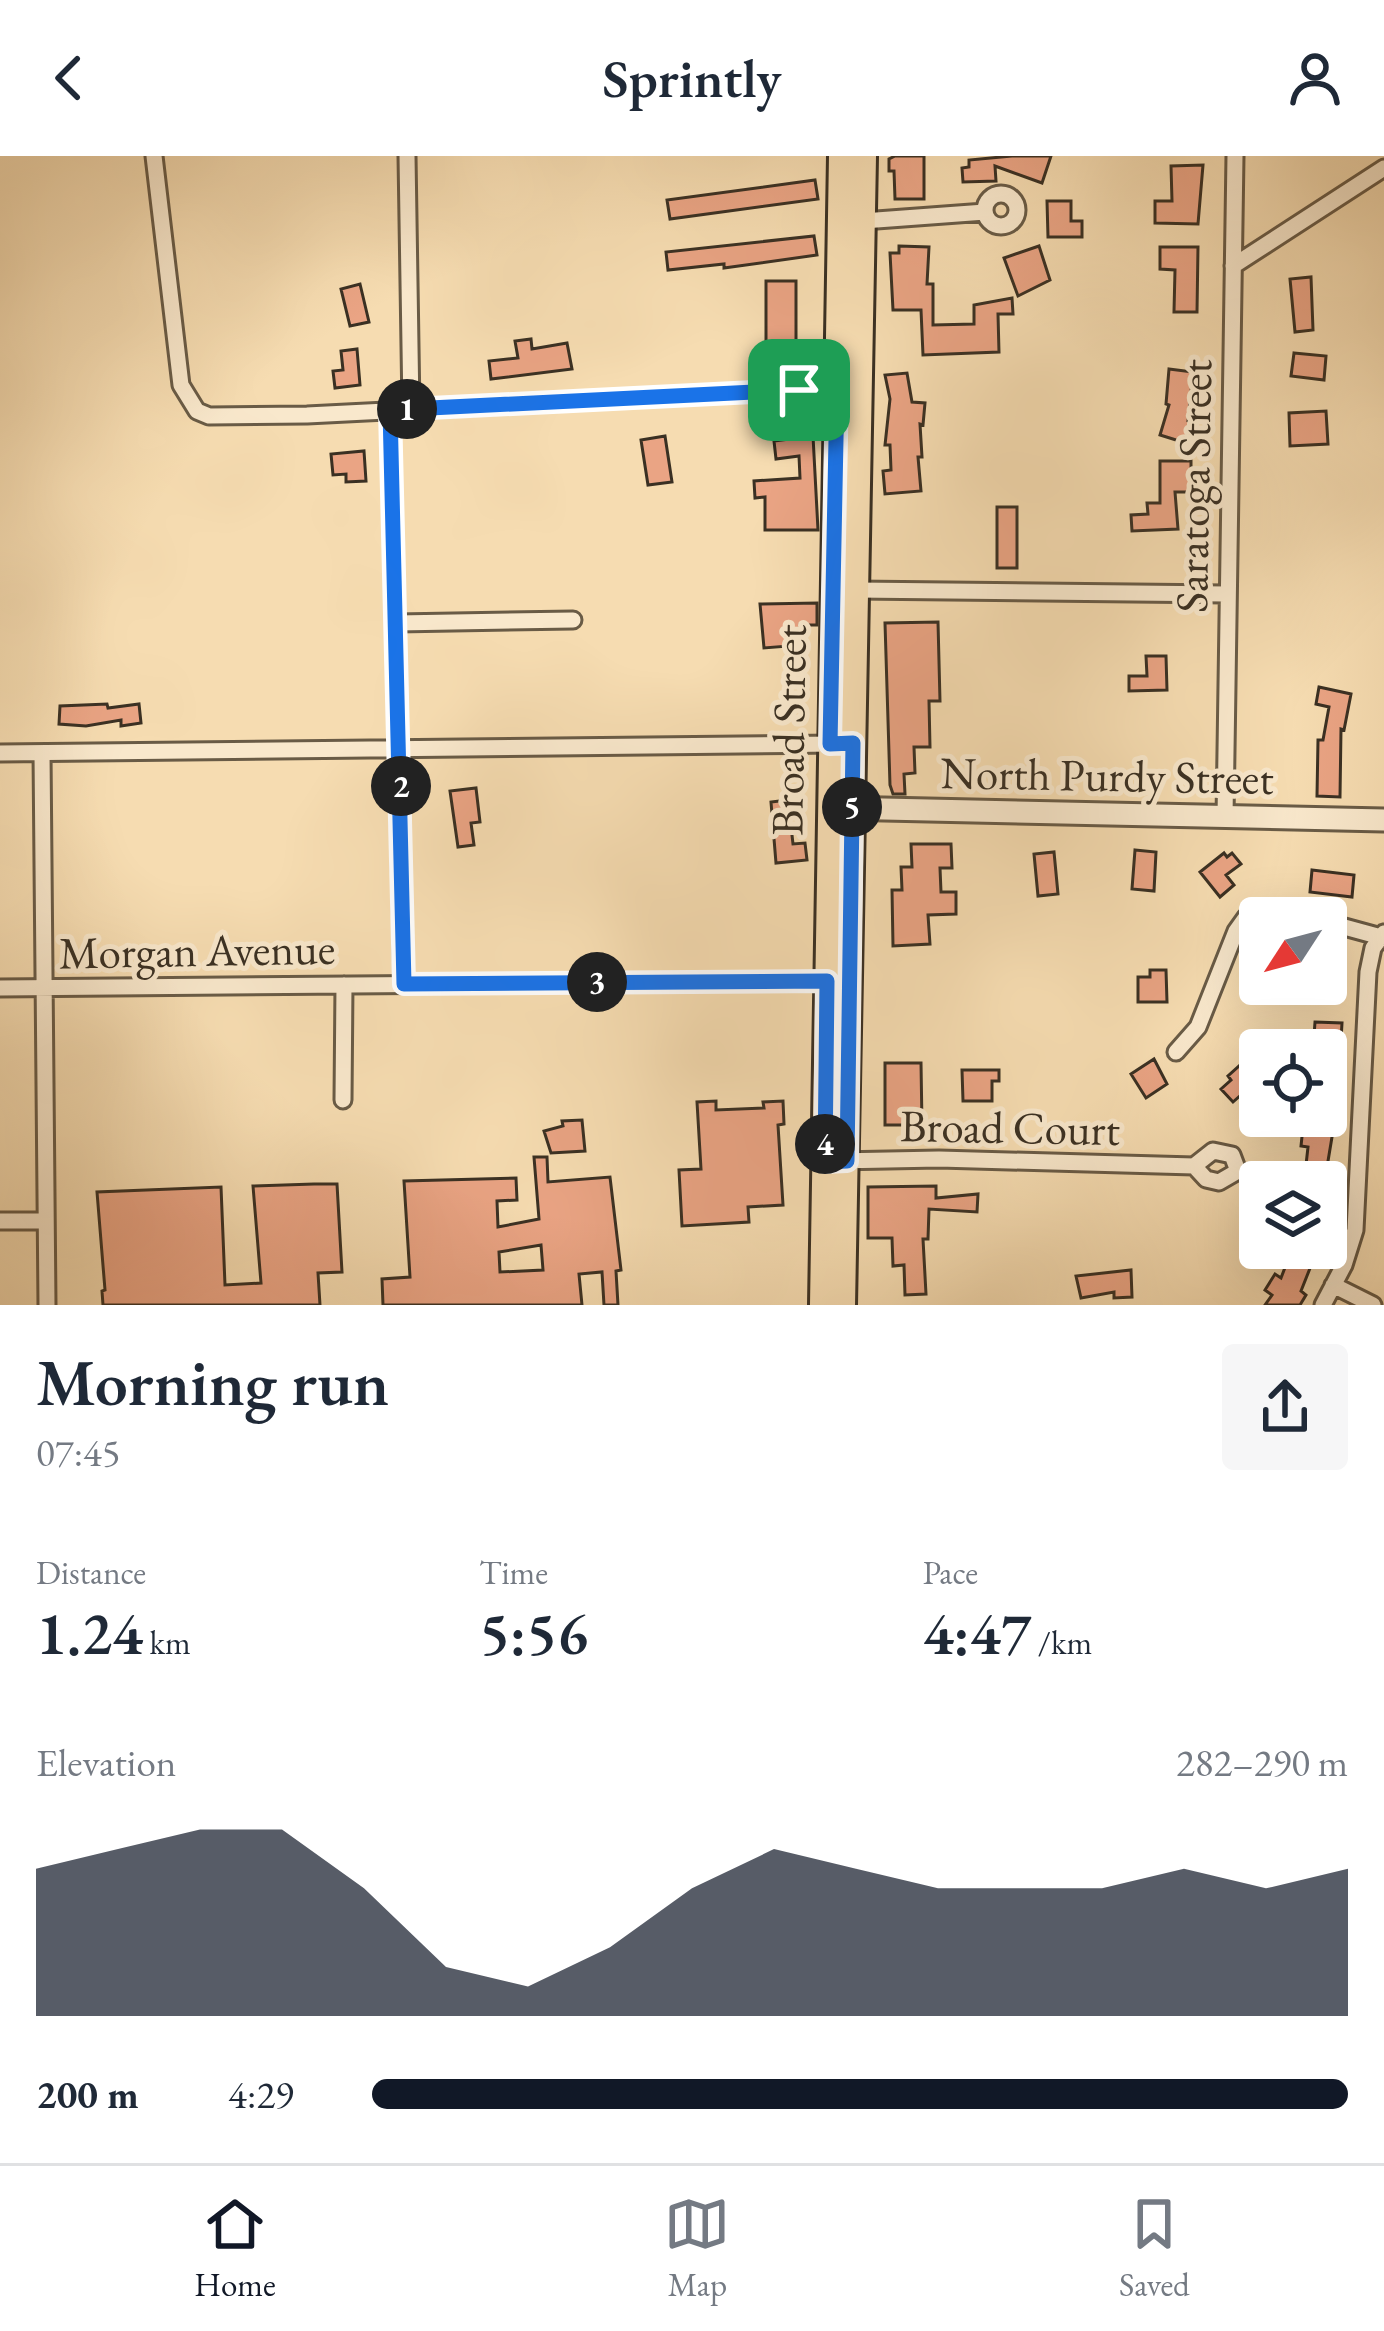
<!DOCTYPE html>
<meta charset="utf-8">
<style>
:root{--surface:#fff;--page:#f6f6f7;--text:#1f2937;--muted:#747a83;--line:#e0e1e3;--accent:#111827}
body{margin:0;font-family:"EB Garamond",serif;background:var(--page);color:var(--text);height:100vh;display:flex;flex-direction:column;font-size:45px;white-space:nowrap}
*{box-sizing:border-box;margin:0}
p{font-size:39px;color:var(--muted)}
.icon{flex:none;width:66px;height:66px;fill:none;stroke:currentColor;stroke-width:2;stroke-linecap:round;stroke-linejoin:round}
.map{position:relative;height:1149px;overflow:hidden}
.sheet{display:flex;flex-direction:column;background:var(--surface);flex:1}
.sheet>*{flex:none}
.needle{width:78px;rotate:234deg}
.controls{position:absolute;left:1239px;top:741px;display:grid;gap:24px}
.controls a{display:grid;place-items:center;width:108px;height:108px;border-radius:12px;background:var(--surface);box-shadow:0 12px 48px #0002;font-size:60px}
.pin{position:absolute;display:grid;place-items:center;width:102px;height:102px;color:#fff;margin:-51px;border-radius:24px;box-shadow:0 6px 18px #0006}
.km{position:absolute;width:60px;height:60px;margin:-30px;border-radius:50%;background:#222;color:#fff;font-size:33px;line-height:60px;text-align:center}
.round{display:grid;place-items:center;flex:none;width:126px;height:126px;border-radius:12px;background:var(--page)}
.overview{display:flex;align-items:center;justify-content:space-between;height:204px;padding:0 36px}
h1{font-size:66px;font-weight:600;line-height:90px}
.metrics{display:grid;grid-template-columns:repeat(3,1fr);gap:18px;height:204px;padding:12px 36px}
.metrics div{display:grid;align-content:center}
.metrics b{font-size:60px;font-weight:600}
.metrics small{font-size:33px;font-weight:400}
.metrics p{font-size:33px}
.chart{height:336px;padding:24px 36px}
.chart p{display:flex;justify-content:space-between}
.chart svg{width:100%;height:216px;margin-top:12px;fill:var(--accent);opacity:.7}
ul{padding:0 36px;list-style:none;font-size:39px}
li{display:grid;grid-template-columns:192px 144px 1fr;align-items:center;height:90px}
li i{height:30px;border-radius:15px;background:var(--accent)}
header{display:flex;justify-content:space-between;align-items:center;height:156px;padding:0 36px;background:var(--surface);font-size:54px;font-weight:600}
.menu{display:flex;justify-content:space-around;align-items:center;height:168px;border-top:3px solid var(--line);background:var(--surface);font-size:33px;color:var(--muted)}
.menu a{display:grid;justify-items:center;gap:6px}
.menu .selected{color:var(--accent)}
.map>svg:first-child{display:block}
.building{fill:#eaa484;stroke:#3a3023;stroke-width:3;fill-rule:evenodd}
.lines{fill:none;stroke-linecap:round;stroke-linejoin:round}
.minor-casing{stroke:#695b46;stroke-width:21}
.tertiary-casing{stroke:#695b46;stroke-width:27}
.primary-casing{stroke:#3a3023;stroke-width:30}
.minor{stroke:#f9e8cc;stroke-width:15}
.tertiary{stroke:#f9e8cc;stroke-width:21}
.primary{stroke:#f6dcb1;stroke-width:24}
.route-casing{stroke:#fff;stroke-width:24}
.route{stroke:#1a73e8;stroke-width:15}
.labels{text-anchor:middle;stroke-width:10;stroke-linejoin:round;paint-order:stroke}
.street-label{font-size:45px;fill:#3a3023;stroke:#f9e8cc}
</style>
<header><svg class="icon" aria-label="back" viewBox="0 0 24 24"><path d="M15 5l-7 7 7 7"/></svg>Sprintly<svg class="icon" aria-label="person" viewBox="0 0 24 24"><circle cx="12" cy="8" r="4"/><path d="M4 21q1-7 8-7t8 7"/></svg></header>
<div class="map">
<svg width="1384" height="1149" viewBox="0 0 1384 1149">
<rect width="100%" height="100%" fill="#f6dcb1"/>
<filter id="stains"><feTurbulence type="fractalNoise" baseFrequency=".00167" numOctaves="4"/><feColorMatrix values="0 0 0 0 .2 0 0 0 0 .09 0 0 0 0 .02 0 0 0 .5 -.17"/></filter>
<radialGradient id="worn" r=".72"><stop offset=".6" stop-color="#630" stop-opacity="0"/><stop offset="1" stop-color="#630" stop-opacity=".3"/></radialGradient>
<path class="building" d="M 895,0 L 924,0 L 924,43 L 895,43 L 894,15 L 889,15 L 889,3 Z
M 1012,0 L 1051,0 L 1042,27 L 995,10 L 996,25 L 963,26 L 962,12 L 969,11 L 969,4 Z
M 1203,9 L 1198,68 L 1155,67 L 1155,45 L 1172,45 L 1171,10 Z
M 815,24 L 818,43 L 670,63 L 667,44 Z
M 1047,45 L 1071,45 L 1071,65 L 1082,65 L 1082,81 L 1048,81 Z
M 814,80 L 817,99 L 724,112 L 724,108 L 668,114 L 666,96 Z
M 899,90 L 929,91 L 927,128 L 933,128 L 933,169 L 974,168 L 974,149 L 1012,142 L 1013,158 L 998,158 L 999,196 L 923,199 L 921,154 L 893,154 L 890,97 L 899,97 Z
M 1039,90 L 1050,124 L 1018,140 L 1004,102 Z
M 1160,91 L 1198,91 L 1197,156 L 1174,156 L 1175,114 L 1160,113 Z
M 1311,121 L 1313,174 L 1295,176 L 1290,123 Z
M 766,125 L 796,125 L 796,197 L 766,197 Z
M 360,128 L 369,166 L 350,170 L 341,133 Z
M 531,183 L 532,193 L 567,187 L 572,213 L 491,223 L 489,205 L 518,202 L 515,185 Z
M 357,193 L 360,229 L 335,232 L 333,215 L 343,214 L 341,195 Z
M 1294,197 L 1326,200 L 1324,224 L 1291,220 Z
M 1169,213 L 1193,216 L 1188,265 L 1195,267 L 1189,288 L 1160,279 L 1169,249 L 1166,248 Z
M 907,217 L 912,246 L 925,247 L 923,269 L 920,268 L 922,301 L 918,301 L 921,335 L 885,338 L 883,315 L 891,314 L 890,289 L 885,289 L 890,243 L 885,219 Z
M 1326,255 L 1328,288 L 1290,290 L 1289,257 Z
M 665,280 L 672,326 L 648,329 L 641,284 Z
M 813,280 L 818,374 L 765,374 L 765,341 L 755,342 L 754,325 L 800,322 L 799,300 L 776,303 L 774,285 Z
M 364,295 L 366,325 L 346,326 L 346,318 L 333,319 L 331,298 Z
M 1160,305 L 1191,305 L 1191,336 L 1175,336 L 1178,373 L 1132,375 L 1131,359 L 1148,358 L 1147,347 L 1160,347 Z
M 997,351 L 1017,351 L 1017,412 L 997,412 Z
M 817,447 L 817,469 L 800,469 L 802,489 L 764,492 L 760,448 Z
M 938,466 L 940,545 L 929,545 L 930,591 L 914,591 L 915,617 L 904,618 L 905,638 L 893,638 L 890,629 L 885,467 Z
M 1146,500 L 1166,500 L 1167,534 L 1129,535 L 1129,520 L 1147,520 Z
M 1319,531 L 1351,538 L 1344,574 L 1341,573 L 1340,641 L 1317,640 L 1318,584 L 1323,584 L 1329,551 L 1316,548 Z
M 107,548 L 108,552 L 139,548 L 141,567 L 121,570 L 121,564 L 86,570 L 59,568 L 60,550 Z
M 476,632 L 480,666 L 471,667 L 474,689 L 458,691 L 450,635 Z
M 788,644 L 793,688 L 805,687 L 807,704 L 776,707 L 771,646 Z
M 911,688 L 951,688 L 952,712 L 940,712 L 941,736 L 956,736 L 956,758 L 928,759 L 930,788 L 893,790 L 892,734 L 902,734 L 901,711 L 912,711 Z
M 1135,694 L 1156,696 L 1154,735 L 1132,733 Z
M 1054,696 L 1058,738 L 1038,740 L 1034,698 Z
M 1224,697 L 1227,701 L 1232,697 L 1241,708 L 1226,719 L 1234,729 L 1220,741 L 1200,716 Z
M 1312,714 L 1354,719 L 1352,741 L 1310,736 Z
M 1150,814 L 1166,814 L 1167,846 L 1138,846 L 1138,821 L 1150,821 Z
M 1315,866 L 1342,867 L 1340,901 L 1326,901 L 1326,894 L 1313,894 Z
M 1248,902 L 1260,916 L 1260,922 L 1233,946 L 1221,933 L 1231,924 L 1228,920 Z
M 1154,903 L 1167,928 L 1146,942 L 1131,918 Z
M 885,907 L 921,907 L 922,969 L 885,969 Z
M 962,914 L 999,914 L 999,925 L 992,925 L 992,945 L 963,945 Z
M 716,945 L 716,954 L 764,952 L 763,946 L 783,945 L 784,968 L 778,969 L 783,1049 L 748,1051 L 749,1066 L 682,1070 L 679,1014 L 701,1013 L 697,946 Z
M 582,964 L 585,995 L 551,997 L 544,975 L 563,970 L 562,965 Z
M 1303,971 L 1333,975 L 1327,1011 L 1306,1009 L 1308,991 L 1301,990 Z
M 534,1001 L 547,1001 L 548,1026 L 610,1021 L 621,1114 L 616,1115 L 618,1149 L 604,1149 L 602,1116 L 579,1118 L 582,1149 L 383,1149 L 382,1123 L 410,1121 L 404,1025 L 516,1022 L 517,1044 L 497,1045 L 498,1071 L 539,1063 ZM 541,1089 L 543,1114 L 500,1116 L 499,1096 Z
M 314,1028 L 337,1028 L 342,1116 L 318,1117 L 320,1149 L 103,1149 L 102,1135 L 105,1134 L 97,1036 L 221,1031 L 225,1129 L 261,1127 L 253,1030 Z
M 936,1030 L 936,1042 L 978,1038 L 977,1056 L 929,1053 L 928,1083 L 923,1083 L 926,1138 L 905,1139 L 904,1109 L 893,1110 L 892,1082 L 868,1082 L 868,1031 Z
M 1318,1092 L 1301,1135 L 1306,1139 L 1300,1149 L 1265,1149 L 1272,1139 L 1265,1134 L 1275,1118 L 1281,1122 L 1289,1101 L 1268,1092 Z
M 1131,1114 L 1132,1141 L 1114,1142 L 1114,1136 L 1081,1142 L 1076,1120 Z"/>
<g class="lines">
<g class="minor-casing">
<path id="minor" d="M 154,0 L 181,229 L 197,255 L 209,260 L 307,259 L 837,232
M 407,0 L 411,253
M985 54a16 16 0 1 1 32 0a16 16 0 1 1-32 0Z
M 863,65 L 985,56
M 1233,110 L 1384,12
M 390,254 L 403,828
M 856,434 L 1226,438
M 397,467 L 573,464
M 0,597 L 838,588
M 42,597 L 47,1149
M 1225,661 L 1235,0
M 1326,766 L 1381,781
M 0,832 L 827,825
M 1176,896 L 1198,871 L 1236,775 L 1246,761 L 1268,754 L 1309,762
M 343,944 L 344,829
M 1213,995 L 1232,999 L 1238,1015 L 1219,1026 L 1206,1023 L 1194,1010 Z
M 837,1005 L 939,1003 L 1194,1010
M 0,1065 L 46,1065
M 1333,1129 L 1373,1149
M 1323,1149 L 1344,1109 L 1355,1074 L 1368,816 L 1373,792 L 1384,777"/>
</g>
<g class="tertiary-casing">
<path id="tertiary" d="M 839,652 L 1384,664"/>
</g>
<g class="primary-casing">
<path id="primary" d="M 822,1149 L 841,0
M 843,1149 L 864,0"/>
</g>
<use href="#minor" class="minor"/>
<use href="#tertiary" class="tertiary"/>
<use href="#primary" class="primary"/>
</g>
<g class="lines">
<g class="route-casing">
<path id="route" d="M 837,232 L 830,588 L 853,587 L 847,1005 L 825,1006 L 827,825 L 404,828 L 390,254 Z"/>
</g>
<use href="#route" class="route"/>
</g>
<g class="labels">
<g class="street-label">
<text transform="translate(1193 330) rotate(-89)" y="16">Saratoga Street</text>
<text transform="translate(788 574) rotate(-89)" y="16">Broad Street</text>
<text transform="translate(1107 619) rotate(1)" y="16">North Purdy Street</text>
<text transform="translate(197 794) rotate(-1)" y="16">Morgan Avenue</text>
<text transform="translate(1010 971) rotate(1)" y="16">Broad Court</text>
</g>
</g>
<rect width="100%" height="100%" filter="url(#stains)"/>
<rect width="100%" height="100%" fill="url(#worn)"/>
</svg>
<div class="controls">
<a><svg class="needle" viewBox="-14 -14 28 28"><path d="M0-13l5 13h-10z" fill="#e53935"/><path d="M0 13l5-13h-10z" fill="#747a83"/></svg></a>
<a><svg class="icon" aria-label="locate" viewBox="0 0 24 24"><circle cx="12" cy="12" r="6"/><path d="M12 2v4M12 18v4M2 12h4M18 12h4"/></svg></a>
<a><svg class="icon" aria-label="layers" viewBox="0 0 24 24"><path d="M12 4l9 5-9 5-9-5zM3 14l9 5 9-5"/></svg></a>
</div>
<div class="pin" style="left:799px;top:234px;background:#1e9e55"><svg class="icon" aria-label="arrive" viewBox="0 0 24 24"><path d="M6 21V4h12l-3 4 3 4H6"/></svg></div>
<b class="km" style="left:407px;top:253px">1</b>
<b class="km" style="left:401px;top:630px">2</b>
<b class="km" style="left:597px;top:826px">3</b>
<b class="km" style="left:825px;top:988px">4</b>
<b class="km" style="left:852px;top:651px">5</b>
</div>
<section class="sheet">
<div class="overview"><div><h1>Morning run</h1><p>07:45</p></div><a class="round"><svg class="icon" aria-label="share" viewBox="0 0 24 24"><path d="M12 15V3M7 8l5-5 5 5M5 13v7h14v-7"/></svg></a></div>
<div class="metrics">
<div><p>Distance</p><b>1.24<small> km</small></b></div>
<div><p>Time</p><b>5:56</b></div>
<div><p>Pace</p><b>4:47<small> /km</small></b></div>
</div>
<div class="chart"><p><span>Elevation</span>282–290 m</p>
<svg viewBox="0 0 160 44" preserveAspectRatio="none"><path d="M0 44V14L10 10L20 6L30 6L40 18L50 34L60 38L70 30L80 18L90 10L100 14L110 18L120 18L130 18L140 14L150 18L160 14V44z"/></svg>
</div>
<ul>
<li><b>200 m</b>4:29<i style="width:100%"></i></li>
</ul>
</section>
<nav class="menu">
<a class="selected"><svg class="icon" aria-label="home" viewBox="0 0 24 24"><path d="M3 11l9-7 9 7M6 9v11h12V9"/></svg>Home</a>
<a><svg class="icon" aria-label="map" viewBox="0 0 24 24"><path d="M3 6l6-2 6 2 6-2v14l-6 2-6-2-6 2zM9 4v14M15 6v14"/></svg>Map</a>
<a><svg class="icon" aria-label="saved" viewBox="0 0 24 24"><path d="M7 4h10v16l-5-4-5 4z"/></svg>Saved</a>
</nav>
